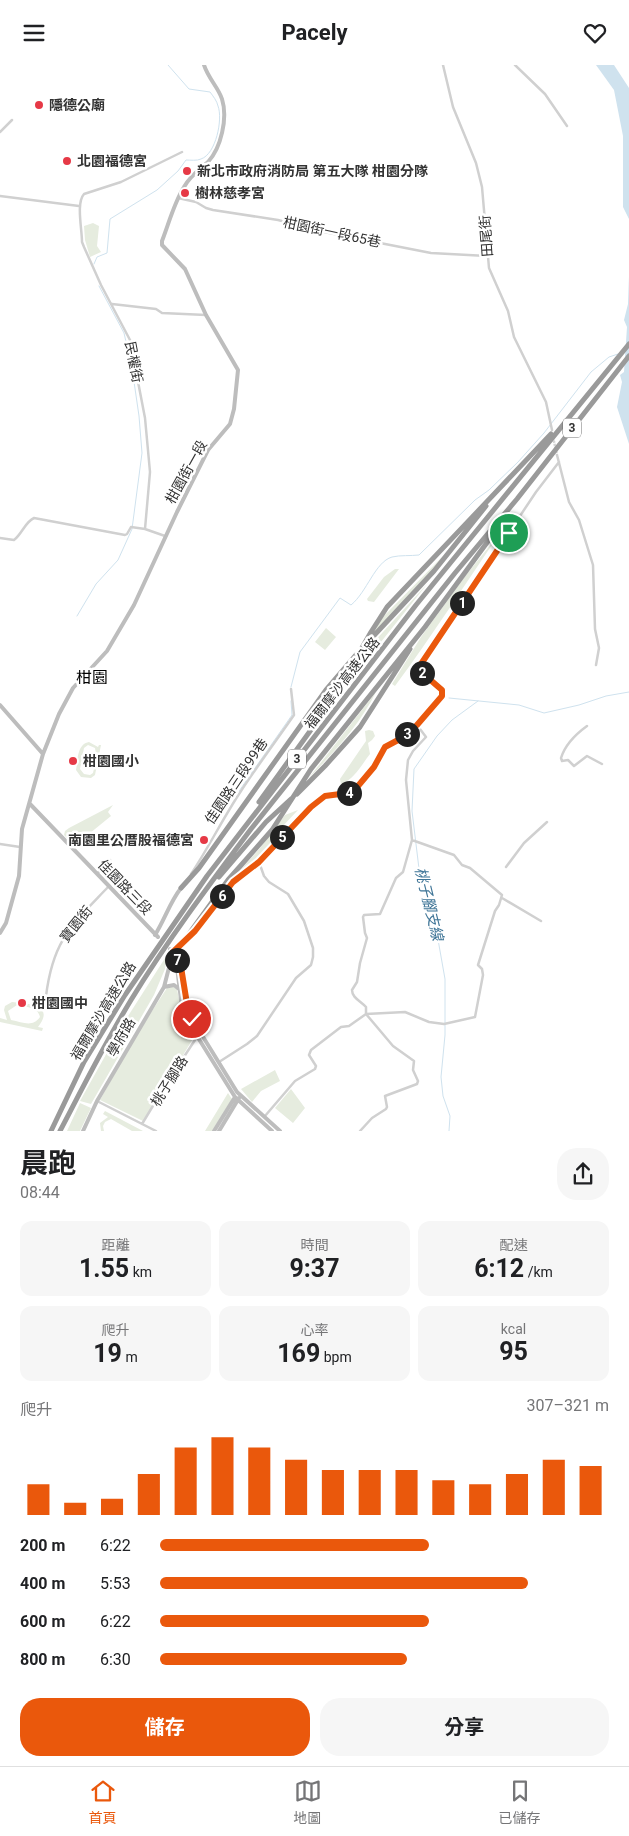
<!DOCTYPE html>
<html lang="zh-TW">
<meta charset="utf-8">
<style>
:root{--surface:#fff;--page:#f6f6f6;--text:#202124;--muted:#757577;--line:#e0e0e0;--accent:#ea580c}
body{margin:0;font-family:Roboto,"Noto Sans TC",sans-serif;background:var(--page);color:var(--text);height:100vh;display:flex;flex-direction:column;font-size:19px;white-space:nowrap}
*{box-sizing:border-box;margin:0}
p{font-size:16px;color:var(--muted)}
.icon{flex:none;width:28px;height:28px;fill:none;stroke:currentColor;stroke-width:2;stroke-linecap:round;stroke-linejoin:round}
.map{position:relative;height:1066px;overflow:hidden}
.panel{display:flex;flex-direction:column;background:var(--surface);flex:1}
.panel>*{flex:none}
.pin{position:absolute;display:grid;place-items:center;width:42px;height:42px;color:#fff;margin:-21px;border:2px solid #fff;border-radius:50%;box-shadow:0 1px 5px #0007}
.km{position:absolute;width:25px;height:25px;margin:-12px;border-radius:50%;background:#222;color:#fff;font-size:14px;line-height:25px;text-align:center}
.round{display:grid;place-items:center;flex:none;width:52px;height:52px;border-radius:20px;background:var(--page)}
.overview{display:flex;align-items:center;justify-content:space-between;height:85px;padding:0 20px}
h1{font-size:28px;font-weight:700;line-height:38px}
.metrics{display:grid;grid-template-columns:repeat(3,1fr);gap:8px;height:85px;padding:5px 20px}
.metrics div{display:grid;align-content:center;border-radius:12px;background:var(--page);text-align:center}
.metrics b{font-size:25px;font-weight:700}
.metrics small{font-size:14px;font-weight:400}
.metrics p{font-size:14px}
.chart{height:140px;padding:10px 20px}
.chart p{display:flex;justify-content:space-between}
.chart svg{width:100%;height:90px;margin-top:5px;stroke:var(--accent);stroke-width:6}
.cta{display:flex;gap:10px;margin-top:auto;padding:10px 20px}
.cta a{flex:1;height:58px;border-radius:20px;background:var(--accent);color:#fff;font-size:20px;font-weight:700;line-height:58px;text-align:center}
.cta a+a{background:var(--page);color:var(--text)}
ul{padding:0 20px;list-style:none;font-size:16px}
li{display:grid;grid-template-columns:80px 60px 1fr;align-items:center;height:38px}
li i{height:12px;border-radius:6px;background:var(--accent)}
header{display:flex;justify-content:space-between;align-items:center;height:65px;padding:0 20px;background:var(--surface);font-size:22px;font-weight:700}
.tab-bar{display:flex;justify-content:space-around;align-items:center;height:70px;border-top:1px solid var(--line);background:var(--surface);font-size:14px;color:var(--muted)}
.tab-bar a{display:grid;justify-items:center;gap:2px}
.tab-bar .selected{color:var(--accent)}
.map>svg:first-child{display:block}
.green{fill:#e6ecdf;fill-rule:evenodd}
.water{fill:#cfe2ee}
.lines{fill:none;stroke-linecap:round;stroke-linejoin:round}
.stream{stroke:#cfe2ee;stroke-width:1}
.street-tunnel{stroke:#d6d6d6;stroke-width:2.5;stroke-dasharray:2.5 1;stroke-linecap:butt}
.street{stroke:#d0d0d0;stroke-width:2.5}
.secondary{stroke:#bdbdbd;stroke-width:4}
.highway{stroke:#9a9a9a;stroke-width:5}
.route-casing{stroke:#fff;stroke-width:10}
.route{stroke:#ea580c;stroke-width:6}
.poi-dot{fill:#e63946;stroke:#fff;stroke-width:2}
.labels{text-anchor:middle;stroke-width:5;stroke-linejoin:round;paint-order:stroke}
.shield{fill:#fff;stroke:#707070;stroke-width:1}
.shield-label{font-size:12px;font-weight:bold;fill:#333}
.poi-label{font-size:14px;font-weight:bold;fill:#333;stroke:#fff;text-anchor:start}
.street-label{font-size:14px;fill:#333;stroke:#fff}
.water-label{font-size:15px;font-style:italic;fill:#3f7597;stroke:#fff}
.quarter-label{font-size:16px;fill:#000;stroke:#fff}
</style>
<header><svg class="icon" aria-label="menu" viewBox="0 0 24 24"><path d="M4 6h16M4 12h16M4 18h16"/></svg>Pacely<svg class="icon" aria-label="heart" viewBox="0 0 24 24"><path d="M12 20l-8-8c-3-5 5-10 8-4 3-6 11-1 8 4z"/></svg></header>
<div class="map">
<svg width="629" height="1066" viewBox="0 0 629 1066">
<rect width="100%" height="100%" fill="#fff"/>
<path class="green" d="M 93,158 L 99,161 L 97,181 L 101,187 L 90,192 L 85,175 L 84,161 Z
M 500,468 C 465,519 432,571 395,621 L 392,619 L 421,572 L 466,510 Z
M 443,491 L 430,509 L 371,571 L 381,554 Z
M 395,504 L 399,504 L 374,537 L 368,536 L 367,534 L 384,512 Z
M 428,518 L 365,597 L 360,592 Z
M 326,563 L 336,572 L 325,585 L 315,577 Z
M 376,627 C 359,661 334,687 308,714 Z
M 369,665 L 373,666 L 375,671 L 372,675 L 368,678 L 370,689 C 362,699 355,714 341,719 L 340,714 L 366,676 L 365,666 Z
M 89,677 L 98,682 L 99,680 L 101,680 L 95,710 L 91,713 L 81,712 L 76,705 C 78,695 77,679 89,677 ZM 88,680 L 95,683 L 96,690 L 93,690 L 91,698 L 95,699 L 93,708 L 90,710 L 84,709 L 80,704 L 84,683 Z
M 113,740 L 108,747 L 111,751 L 84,773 L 79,770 L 69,775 L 64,770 L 65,766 L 69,763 Z
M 298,745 L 282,762 L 284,764 C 267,788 243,805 222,826 L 260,783 L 285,750 Z
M 167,890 L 165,904 L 154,930 L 91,1039 L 80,1036 L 123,959 Z
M 172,921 L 177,924 L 182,950 L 194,972 L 143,1056 L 100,1035 L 137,969 L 167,923 Z
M 12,937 C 27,939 56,939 38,962 L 43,963 L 42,966 L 0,957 L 0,953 L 7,955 L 4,945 L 5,941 ZM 17,940 C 26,942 38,942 40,952 C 32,963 23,957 11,955 L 8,946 Z
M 275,1005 L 280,1016 L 261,1026 L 252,1037 L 241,1024 Z
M 291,1024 L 305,1043 L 293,1058 L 275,1043 Z
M 228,1028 L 232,1034 L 212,1066 L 205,1066 Z
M 80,1038 L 91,1043 L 80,1066 L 67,1066 Z
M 105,1046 L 143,1066 L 132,1066 L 111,1054 L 105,1057 L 103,1061 L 104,1066 L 101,1066 L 100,1058 L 108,1052 L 103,1049 Z"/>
<path class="water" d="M 596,0 L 614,0 L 629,23 L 629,154 L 623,142 L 623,71 L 614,25 Z
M 629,211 L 629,379 L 617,342 L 622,317 L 620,310 L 624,307 L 627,262 L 624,255 L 628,239 Z"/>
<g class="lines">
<path class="stream" d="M 94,199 L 97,192 L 107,188 L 110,154 L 157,125 L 178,106 L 186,95 C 190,95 197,96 201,94 C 216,89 223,54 218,41 C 217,36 213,31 210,27 L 189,24 L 168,0
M 77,551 L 96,519 L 118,495 L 132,464 L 142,388 L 139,351 L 132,303 L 124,268 L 99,221
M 291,622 L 300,587 L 340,533 L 351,540 C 367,527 375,497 392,492 C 400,490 411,491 419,490 L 475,435 L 489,425 L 518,397 L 544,368 L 591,307 L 609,292 L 618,289
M 449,633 L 519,640 L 544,648 L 579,640 L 606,631 L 629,627
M 239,726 L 292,650 L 291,636
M 449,1066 L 450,1051 L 443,1031 L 441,1012 L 445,970 L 445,914 L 434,852 L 420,812 L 412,746 L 414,704 L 437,671 L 452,655 L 478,636"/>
<path class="street-tunnel" d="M 553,372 L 557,390"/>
<path class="street" d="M 443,0 L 453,42 L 476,98 L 482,122 L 489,203 L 508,246 L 514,272 L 546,337 L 552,365
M 515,0 L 545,29 L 567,61
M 0,67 L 12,55
M 0,131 L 79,141
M 178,133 L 196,137 L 206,143 L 213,145 L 278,155 L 324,167 L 431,188 L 487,191
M 112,239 L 156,244 L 162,248 L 206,250
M 557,390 L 569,437 L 579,455 L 593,500 L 595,564 L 599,583 L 596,600
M 145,464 L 150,407 L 145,353 L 130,275 L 101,220 L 84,182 L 82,177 C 82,164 76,138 84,129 L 121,117 L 182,87
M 0,473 L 14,475 C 22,469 25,457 34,453 L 125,470 L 127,469 L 131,462 L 145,464 L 165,471
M 587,661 C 576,669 565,680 561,693 L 562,696 L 568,695 L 574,701 L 587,691 L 602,699
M 0,779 L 20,782
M 506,802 L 524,778 L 547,757
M 97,809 L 110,795
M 191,809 C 209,782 223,753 241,726 C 258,700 276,676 294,650 L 291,624
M 502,833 L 541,856
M 190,870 L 195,866 L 233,817 L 259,797 L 311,742 L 325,731 L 348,728 L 358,721 L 374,702 L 385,682 L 400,674 L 417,660 L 442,631 L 442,625 L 420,606 L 419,602 L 536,427 L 559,397
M 46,931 C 53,875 71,861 108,822
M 366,949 L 405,947 L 429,957 L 444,959 L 475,952 L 483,910 L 482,904 L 478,900 L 495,846 L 499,840 L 502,830 L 470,803 L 462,800 L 454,790 L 412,775
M 366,949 L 366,942 C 361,936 352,933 352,925 L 357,917 L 360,898 L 367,873 L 365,868 L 363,852 L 364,850 L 380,849 L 396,813 L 403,807 L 412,775 L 406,715 L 408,695 L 413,686 L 426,672 L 417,660
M 219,997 L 247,979 L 257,971 L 296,913 L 311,900 L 313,892 L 313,883 L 304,856 L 288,829 L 269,817 L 264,811 L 259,797
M 97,1036 L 156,1066
M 265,1051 L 295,1016 L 315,1004 L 316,1001 L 309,990 L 311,985 L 341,962 L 349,961 L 366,949
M 142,1059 L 168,1016 L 197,972
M 360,1066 L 372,1053 L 386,1044 L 387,1042 L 385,1031 L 417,1019 L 418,1016 L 413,1005 L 414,996 L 393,981 L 366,949"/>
<path class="secondary" d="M 0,640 L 43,689
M 30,739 L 158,872
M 0,868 L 6,858 L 19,811 L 22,764 L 43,689 L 59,649 L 73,623 L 107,586 L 134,540 L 177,447 L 208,385 L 230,359 L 234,344 L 238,305 L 206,250 L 185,204 L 162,180 L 162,176 C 169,158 174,138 184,122 C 190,111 199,105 208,97 C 221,83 228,53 222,34 C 218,22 208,13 204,0
M 155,870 C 165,854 170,837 181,823
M 170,884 C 188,904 182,931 192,954 L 237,1027 L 280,1066
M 173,887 L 186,873
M 176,894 L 182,943 L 187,955 L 235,1032 L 272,1066
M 164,922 L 174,920 L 179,924
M 83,1066 L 97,1036 L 164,922 L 173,887
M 214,1066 L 235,1032
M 219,1066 L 239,1033"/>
<path class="highway" d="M 367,578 L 434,506 L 486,441
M 297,729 L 325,701 L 360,662 L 410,584
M 259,737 L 331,637 L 371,567 L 387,542 L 551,369
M 219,812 L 266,757 L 291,734
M 181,823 L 199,803 L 326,625 L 356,590
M 186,873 L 228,815 L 272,765 L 311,704 L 425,562 L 505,453
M 51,1066 L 84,997 L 125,930 L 207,811 L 416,540 L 629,279
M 60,1066 C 83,1022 105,978 131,935 C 167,876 209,820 251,764 L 455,508 L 517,434 L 629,291"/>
</g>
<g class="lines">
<g class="route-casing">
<path id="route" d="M 192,954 L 188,945 L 181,902 L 173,887 L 195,866 L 233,817 L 259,797 L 311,742 L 325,731 L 348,728 L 358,721 L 374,702 L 385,682 L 400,674 L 417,660 L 442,631 L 442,625 L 420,606 L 419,602 L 509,468"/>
</g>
<use href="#route" class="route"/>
</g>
<g class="poi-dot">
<circle cx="39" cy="40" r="5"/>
<circle cx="67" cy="96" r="5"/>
<circle cx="187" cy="106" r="5"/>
<circle cx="185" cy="128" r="5"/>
<circle cx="73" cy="696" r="5"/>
<circle cx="204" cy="775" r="5"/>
<circle cx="22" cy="938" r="5"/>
</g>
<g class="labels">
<g class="shield">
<rect x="563" y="353.5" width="18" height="19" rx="4"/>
<rect x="288" y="684.5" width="18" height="19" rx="4"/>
</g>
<g class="shield-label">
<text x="572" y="367">3</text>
<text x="297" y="698">3</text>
</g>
<g class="poi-label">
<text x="49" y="45">隱德公廟</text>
<text x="77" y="101">北園福德宮</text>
<text x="197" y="111">新北市政府消防局 第五大隊 柑園分隊</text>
<text x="195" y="133">樹林慈孝宮</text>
<text x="83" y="701">柑園國小</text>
<text x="194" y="780" text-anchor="end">南園里公厝股福德宮</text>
<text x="32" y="943">柑園國中</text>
</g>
<g class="street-label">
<text transform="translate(332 167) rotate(12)" y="5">柑園街一段65巷</text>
<text transform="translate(486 171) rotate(-94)" y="5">田尾街</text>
<text transform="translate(134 297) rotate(79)" y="5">民權街</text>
<text transform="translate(186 407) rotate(-61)" y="5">柑園街一段</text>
<text transform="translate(342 618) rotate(-52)" y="5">福爾摩沙高速公路</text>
<text transform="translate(236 716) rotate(-56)" y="5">佳園路三段99巷</text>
<text transform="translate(125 822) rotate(46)" y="5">佳園路三段</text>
<text transform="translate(76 859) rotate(-51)" y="5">寶園街</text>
<text transform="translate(103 946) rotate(-59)" y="5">福爾摩沙高速公路</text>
<text transform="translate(121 972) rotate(-60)" y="5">學府路</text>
<text transform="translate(169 1016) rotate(-58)" y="5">桃子腳路</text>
</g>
<g class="water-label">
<text transform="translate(429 839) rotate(76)" y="5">桃子腳支線</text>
</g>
<g class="quarter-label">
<text x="92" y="618">柑園</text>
</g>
</g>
</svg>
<div class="pin" style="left:509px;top:468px;background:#1e9e55"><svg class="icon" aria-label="arrive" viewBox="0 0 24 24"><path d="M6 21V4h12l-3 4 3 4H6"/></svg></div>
<div class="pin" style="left:192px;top:954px;background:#d93025"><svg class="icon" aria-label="check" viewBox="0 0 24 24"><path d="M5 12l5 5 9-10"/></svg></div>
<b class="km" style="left:462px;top:538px">1</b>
<b class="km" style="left:422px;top:608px">2</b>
<b class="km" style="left:407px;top:669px">3</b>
<b class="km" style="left:349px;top:728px">4</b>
<b class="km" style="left:282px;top:772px">5</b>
<b class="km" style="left:222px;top:831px">6</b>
<b class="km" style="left:177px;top:895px">7</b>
</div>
<section class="panel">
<div class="overview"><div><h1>晨跑</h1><p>08:44</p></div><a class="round"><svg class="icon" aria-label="share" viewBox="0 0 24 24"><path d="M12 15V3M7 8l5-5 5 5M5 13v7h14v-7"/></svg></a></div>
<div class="metrics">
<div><p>距離</p><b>1.55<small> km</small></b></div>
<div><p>時間</p><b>9:37</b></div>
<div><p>配速</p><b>6:12<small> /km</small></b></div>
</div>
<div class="metrics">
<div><p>爬升</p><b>19<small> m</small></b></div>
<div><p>心率</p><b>169<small> bpm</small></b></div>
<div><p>kcal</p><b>95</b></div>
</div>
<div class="chart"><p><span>爬升</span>307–321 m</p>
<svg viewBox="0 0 160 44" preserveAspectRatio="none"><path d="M5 44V29M15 44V38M25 44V36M35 44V24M45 44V11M55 44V6M65 44V11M75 44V17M85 44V22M95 44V22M105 44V22M115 44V27M125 44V29M135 44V24M145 44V17M155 44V20"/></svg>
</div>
<ul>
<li><b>200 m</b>6:22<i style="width:60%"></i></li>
<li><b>400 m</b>5:53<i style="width:82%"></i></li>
<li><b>600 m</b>6:22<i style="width:60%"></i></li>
<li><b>800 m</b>6:30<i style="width:55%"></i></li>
</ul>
<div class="cta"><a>儲存</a><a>分享</a></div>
</section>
<nav class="tab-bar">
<a class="selected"><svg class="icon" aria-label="home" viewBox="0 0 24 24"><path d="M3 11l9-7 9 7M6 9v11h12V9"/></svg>首頁</a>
<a><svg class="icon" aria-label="map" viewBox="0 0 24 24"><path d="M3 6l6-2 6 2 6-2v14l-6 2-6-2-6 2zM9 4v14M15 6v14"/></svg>地圖</a>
<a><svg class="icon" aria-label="saved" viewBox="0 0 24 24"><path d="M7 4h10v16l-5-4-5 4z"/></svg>已儲存</a>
</nav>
